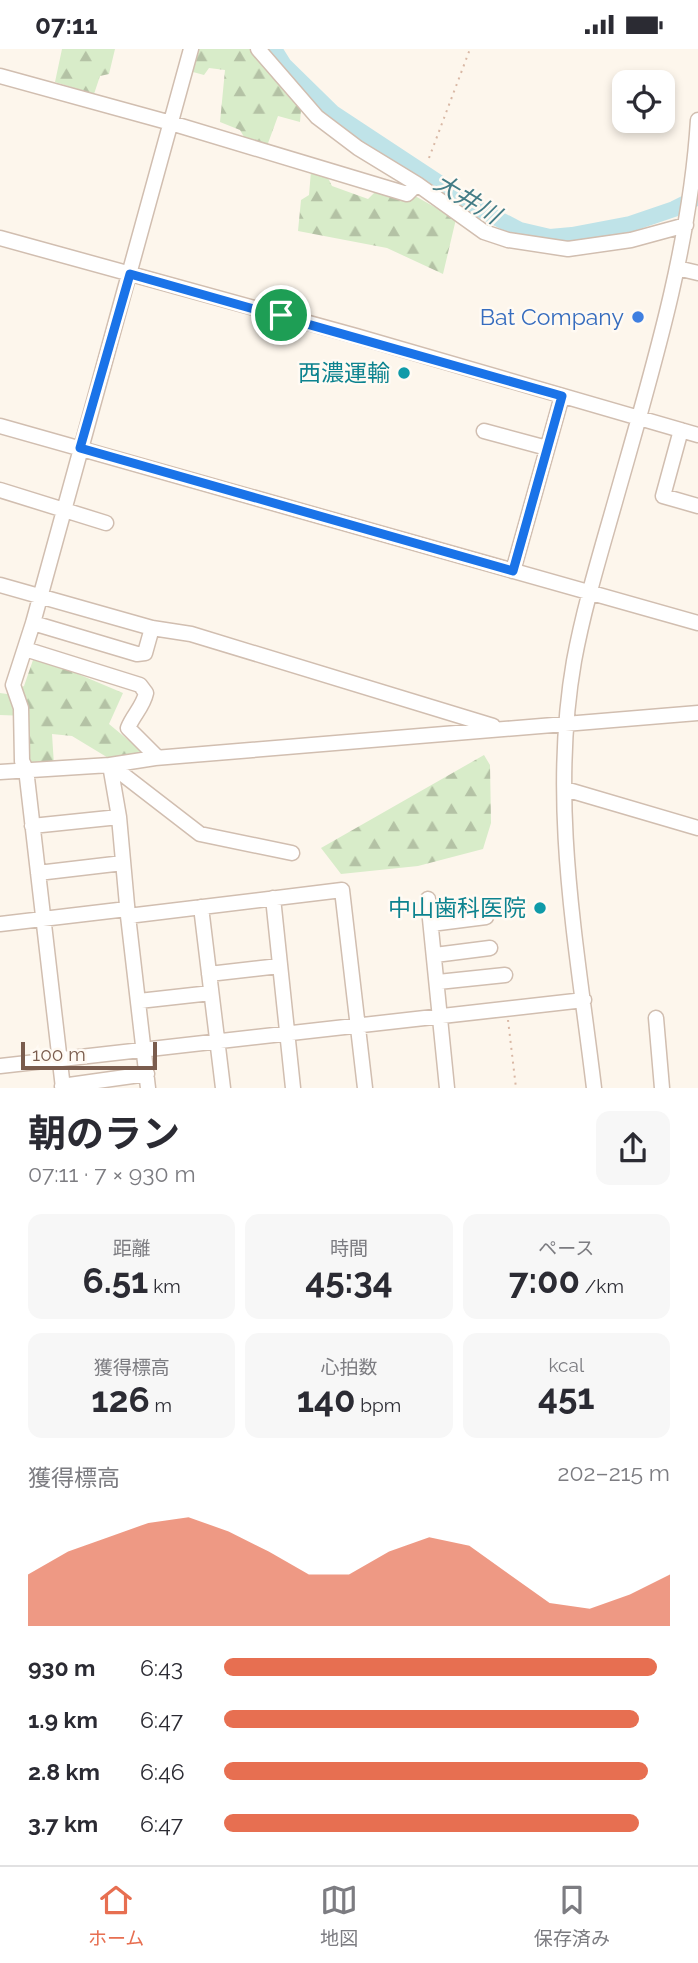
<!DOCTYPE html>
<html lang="ja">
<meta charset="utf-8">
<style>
:root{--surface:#fff;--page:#f7f7f7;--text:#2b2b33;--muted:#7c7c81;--line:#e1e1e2;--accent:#e76f51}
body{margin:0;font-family:Raleway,"Noto Sans JP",sans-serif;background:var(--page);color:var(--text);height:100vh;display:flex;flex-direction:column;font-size:26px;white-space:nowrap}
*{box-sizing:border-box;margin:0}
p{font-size:23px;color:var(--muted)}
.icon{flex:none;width:38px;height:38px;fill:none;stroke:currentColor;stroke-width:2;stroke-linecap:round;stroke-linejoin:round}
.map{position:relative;height:1039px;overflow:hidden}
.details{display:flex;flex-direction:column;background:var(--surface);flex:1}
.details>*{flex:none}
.fabs{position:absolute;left:612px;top:21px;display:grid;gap:14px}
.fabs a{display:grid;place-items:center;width:63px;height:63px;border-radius:14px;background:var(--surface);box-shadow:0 4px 10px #0003;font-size:35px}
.scale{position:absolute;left:21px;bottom:18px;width:136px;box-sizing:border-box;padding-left:7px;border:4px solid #7a5c4d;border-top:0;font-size:19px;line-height:24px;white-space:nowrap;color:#7a5c4d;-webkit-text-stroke:5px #fffaf3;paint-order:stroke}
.pin{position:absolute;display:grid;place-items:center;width:60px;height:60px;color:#fff;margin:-30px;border:4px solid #fff;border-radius:50%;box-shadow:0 2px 7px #0007}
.round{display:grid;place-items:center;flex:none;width:74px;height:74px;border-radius:14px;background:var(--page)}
.summary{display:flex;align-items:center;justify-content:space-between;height:119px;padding:0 28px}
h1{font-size:38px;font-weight:700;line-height:52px}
.stats{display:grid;grid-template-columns:repeat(3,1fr);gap:10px;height:119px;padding:7px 28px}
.stats div{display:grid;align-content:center;border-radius:14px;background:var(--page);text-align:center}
.stats b{font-size:35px;font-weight:700}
.stats small{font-size:19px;font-weight:400}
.stats p{font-size:19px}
.chart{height:196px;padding:14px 28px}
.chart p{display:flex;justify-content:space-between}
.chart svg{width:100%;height:126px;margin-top:7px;fill:var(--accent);opacity:.7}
ul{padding:0 28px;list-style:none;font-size:23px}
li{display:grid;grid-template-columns:112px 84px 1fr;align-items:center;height:52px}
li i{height:18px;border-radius:9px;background:var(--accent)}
.status{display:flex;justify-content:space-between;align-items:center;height:49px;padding:0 35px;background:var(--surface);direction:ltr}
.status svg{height:19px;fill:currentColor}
.dock{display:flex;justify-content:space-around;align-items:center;height:98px;border-top:2px solid var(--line);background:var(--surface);font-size:19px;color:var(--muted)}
.dock a{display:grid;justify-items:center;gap:4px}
.dock .active{color:var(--accent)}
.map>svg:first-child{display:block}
.forest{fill:url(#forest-firs)}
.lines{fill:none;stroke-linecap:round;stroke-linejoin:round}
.river{stroke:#bfe3e8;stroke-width:16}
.minor-casing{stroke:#d1beb0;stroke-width:17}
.path{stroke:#d9b8a5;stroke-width:2;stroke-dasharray:2 5;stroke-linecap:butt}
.minor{stroke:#fff;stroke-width:14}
.route-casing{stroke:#fff;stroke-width:14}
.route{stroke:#1a73e8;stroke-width:9}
.shop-dot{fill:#3f7fe0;stroke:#fffaf3;stroke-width:2.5}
.culture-dot{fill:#0f9aa8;stroke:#fffaf3;stroke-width:2.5}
.labels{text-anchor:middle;stroke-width:5;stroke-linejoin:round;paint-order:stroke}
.shop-label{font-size:23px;fill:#366cbe;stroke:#fffaf3;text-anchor:end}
.culture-label{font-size:23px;fill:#0d838f;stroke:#fffaf3;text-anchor:end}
.water-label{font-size:24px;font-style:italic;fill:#437c86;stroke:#fffaf3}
</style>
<div class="status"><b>07:11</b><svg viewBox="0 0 49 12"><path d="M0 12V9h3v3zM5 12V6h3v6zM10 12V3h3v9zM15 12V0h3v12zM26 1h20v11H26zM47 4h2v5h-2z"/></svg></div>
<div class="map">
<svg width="698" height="1039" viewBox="0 0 698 1039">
<defs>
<pattern id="forest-firs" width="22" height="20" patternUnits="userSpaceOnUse" patternTransform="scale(1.75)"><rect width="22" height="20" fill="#d8ecc9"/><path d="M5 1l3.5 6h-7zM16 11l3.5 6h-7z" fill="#b4c2a5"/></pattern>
</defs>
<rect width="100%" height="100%" fill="#fdf6ec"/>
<path class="forest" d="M 62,0 L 115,0 L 109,25 L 100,27 L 94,45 L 55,33 Z
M 199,0 L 253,0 L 286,36 L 285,44 L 301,61 L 300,73 L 278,67 L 267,97 L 247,93 L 240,81 L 220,73 L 225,21 L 209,19 L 204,26 L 193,23 Z
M 311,122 L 327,127 L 332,137 L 368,150 L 377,141 L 399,138 L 456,170 L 443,225 L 387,199 L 298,182 L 301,151 L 309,146 Z
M 33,611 L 59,617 L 123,644 L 109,675 L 145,705 L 110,710 L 72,687 L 52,685 L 54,716 L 29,716 L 27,667 L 0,666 L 0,644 L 7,645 L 24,637 Z
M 484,706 L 490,716 L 491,774 L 483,800 L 418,817 L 341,825 L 321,799 Z"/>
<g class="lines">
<path class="river" d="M 274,0 L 284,16 L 333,64 L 477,159 L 520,181 L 550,188 L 572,186 L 630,175 L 674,160 L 698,148"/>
<g class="minor-casing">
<path id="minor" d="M 258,0 L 317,68 L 358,99 L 417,135 L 484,183 L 508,191 L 568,200 L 631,191 L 686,176
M 0,27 L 171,74 L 407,145 L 417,135
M 0,189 L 356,287 L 698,386
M 677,219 L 698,224
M 0,377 L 698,574
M 681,381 L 663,447 L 698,457
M 484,382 L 547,399
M 0,441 L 106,474
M 513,522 L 562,347
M 0,536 L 152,579 L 191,585 L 493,677
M 33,574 L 137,605 L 145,604 L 152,579
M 25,600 L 140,636 L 146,644 C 143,658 133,666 128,679 L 155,706 L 155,709
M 110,716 L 119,768 L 128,867 L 148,1039
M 0,723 L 110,716 L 155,709 L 698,664
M 112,727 L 121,724 L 200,785 L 292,804
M 565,740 L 698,779
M 32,777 L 119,768
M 38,824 L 123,814
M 273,849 L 293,1039
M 428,850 L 447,1039
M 201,858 L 223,1039
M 128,867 L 342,841 L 365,1039
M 0,875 L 127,860
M 431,875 L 486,868
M 435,906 L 490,899
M 209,925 L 279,917
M 438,933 L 505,926
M 139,952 L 211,944
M 656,969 L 662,1039
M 0,1017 L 584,951
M 62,1037 L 147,1025
M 63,1039 L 26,720 L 22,712 L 21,659 L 13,636 L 33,574 L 191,0
M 594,1039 C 577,897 549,755 574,612 C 584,558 600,506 615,453 C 650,329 690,201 698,71"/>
</g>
<path class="path" d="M 429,109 L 470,0
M 508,971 L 516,1039"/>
<use href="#minor" class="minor"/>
</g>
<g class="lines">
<g class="route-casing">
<path id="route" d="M 130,225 L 562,347 L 513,522 L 80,399 Z"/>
</g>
<use href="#route" class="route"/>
</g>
<circle class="shop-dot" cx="638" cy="268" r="7"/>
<g class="culture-dot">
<circle cx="404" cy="324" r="7"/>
<circle cx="540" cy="859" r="7"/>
</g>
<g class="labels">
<g class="shop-label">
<text x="624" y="276">Bat Company</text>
</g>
<g class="culture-label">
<text x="390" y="332">西濃運輸</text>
<text x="526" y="867">中山歯科医院</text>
</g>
<g class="water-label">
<text transform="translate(467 150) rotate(31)" y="8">大井川</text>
</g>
</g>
</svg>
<div class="fabs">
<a><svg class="icon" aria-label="locate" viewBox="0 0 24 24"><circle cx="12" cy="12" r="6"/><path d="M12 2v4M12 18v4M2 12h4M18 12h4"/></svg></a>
</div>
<div class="scale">100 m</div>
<div class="pin" style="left:281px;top:266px;background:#1e9e55"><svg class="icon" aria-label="arrive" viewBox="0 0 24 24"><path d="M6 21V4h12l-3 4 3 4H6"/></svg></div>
</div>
<section class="details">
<div class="summary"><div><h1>朝のラン</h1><p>07:11 · 7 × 930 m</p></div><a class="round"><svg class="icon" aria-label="share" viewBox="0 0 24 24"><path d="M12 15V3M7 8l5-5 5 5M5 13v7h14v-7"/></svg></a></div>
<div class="stats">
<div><p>距離</p><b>6.51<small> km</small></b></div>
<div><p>時間</p><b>45:34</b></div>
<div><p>ペース</p><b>7:00<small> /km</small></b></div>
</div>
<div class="stats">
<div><p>獲得標高</p><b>126<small> m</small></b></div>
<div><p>心拍数</p><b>140<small> bpm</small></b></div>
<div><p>kcal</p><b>451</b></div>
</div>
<div class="chart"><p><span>獲得標高</span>202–215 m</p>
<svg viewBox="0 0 160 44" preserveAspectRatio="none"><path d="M0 44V26L10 18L20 13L30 8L40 6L50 11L60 18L70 26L80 26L90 18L100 13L110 16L120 26L130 36L140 38L150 33L160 26V44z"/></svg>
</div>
<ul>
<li><b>930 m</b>6:43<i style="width:97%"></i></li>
<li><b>1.9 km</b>6:47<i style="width:93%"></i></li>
<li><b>2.8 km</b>6:46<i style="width:95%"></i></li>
<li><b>3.7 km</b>6:47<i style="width:93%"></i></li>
</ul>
</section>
<nav class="dock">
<a class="active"><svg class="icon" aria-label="home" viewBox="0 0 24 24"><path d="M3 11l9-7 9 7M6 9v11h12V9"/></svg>ホーム</a>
<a><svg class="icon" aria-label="map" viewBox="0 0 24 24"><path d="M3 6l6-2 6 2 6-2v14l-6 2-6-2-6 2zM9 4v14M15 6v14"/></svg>地図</a>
<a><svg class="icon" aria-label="saved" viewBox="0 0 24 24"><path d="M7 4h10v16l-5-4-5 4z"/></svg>保存済み</a>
</nav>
